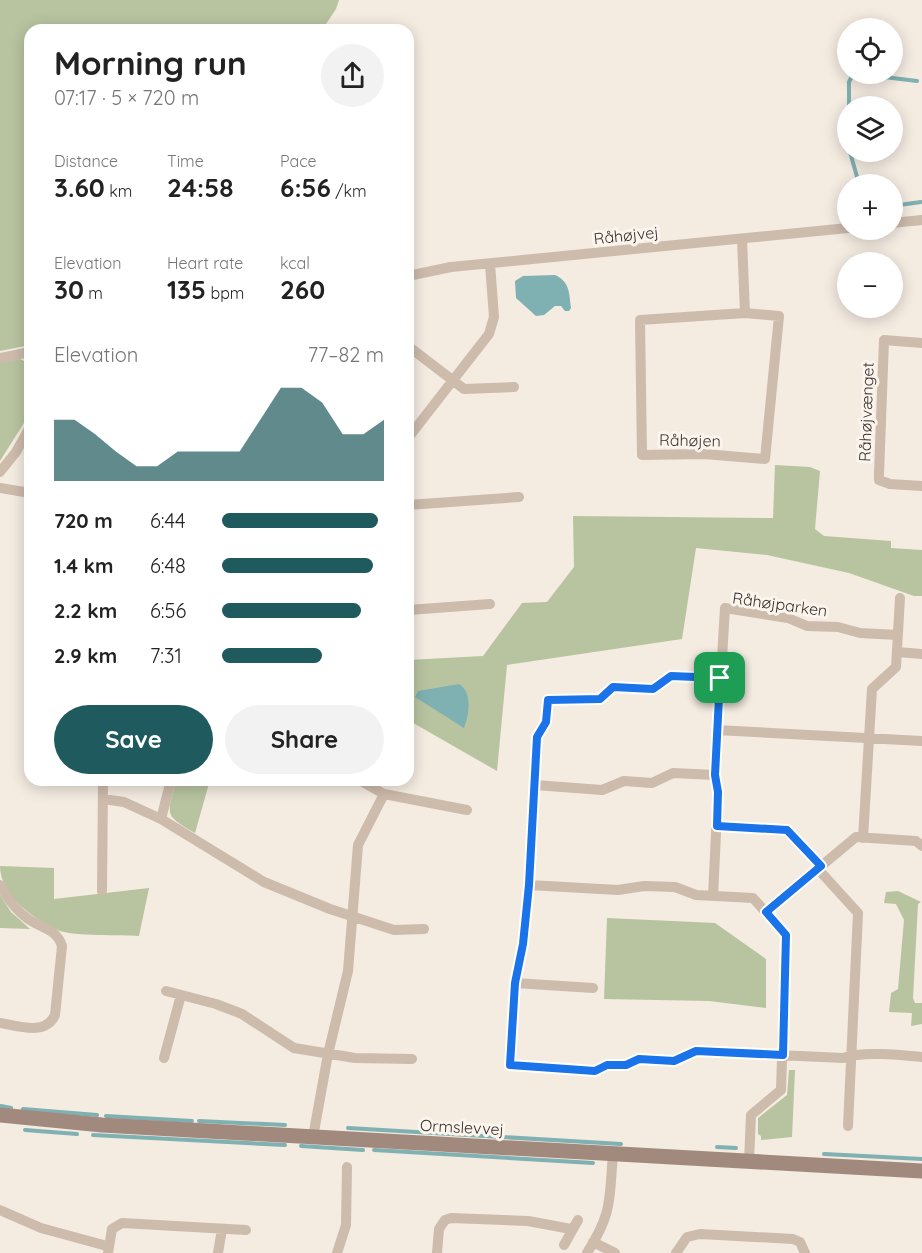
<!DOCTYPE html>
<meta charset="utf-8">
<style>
:root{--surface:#fff;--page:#f2f2f2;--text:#222;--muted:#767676;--accent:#1f5a5e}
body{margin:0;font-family:Quicksand,sans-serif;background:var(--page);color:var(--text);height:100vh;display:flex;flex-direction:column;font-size:22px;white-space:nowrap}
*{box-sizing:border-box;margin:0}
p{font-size:20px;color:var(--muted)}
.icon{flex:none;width:33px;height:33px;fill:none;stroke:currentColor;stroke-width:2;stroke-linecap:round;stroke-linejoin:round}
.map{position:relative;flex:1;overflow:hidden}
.drawer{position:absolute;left:24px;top:24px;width:390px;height:762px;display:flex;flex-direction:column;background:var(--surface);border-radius:18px;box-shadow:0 3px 15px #0003}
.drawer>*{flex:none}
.fabs{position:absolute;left:837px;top:18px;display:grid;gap:12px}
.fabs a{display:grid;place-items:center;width:66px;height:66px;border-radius:50%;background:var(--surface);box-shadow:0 3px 15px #0003;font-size:30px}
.pin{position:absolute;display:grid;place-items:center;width:51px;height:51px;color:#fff;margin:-26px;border-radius:12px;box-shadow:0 3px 9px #0006}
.round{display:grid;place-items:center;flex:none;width:63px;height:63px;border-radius:32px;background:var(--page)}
.headline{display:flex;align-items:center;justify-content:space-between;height:102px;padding:0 30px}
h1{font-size:33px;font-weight:700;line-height:45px}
.metrics{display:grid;grid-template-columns:repeat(3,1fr);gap:9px;height:102px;padding:6px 30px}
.metrics div{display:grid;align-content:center}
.metrics b{font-size:26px;font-weight:700}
.metrics small{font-size:16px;font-weight:400}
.metrics p{font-size:16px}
.chart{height:168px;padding:12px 30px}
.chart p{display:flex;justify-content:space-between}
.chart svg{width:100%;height:108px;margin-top:6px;fill:var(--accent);opacity:.7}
.action{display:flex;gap:12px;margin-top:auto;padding:12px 30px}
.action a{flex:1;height:69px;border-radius:36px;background:var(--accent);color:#fff;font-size:24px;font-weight:700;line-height:69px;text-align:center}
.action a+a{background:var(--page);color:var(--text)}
ul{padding:0 30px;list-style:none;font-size:20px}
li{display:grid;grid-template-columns:96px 72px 1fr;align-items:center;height:45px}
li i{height:15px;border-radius:8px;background:var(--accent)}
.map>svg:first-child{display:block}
.green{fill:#b8c4a0}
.water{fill:#7fb0b2}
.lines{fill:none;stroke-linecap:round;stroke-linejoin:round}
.stream{stroke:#7fb0b2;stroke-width:4}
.street{stroke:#cdbbac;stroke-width:10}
.secondary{stroke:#a18a7d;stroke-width:15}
.route-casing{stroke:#fff;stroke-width:12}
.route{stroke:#1a73e8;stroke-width:8}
.labels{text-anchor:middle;stroke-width:6;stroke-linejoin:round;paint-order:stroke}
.street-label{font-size:16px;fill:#3b302b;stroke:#fbf5ee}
</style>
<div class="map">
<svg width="922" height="1253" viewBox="0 0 922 1253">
<rect width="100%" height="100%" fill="#f4ebe1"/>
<path class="green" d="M 0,0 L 339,0 L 336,9 L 322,30 L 30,30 L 30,345 L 0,351 Z
M 20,359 L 30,364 L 29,415 L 0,461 L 0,362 Z
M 775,465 L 810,467 L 820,471 L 815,529 L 824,536 L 891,541 L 891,548 L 922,550 L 922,596 L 914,596 L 849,573 L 767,555 L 696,548 L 682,639 L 507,665 L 497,771 L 408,720 L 408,660 L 483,656 L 522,603 L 547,602 L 574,567 L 573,516 L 773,518 Z
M 176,780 L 210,780 L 195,833 C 162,814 168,815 176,780 Z
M 0,866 L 54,868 L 54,899 L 149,888 L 139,936 C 121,935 74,936 60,931 C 36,921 0,896 0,866 Z
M 898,891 L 921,902 L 918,904 L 913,998 L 915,1003 L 922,1003 L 922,1024 L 911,1026 L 912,1013 L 889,1012 L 891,993 L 898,989 L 904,920 L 896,904 L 884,903 L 886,892 Z
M 0,895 L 11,912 L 30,929 L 0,928 Z
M 607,918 L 715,923 L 766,959 L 766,1008 L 709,1001 L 604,999 Z
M 789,1070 L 795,1070 L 792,1137 L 761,1140 L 761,1136 L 758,1134 L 758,1118 L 787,1095 Z"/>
<path class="water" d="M 555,275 C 570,282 569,293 571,308 L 569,311 L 565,311 L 561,306 L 555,306 L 544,315 L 536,316 L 516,298 L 515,281 L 523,276 Z
M 459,684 C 473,692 469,715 464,728 L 415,697 L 418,691 Z"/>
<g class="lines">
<path class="stream" d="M 876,76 L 917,81
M 849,106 L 849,82 L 852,76 L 864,75
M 850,152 L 859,184
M 892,206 L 921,202
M 1,1106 L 11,1108
M 23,1109 L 97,1115
M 106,1116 L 192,1121
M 199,1121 L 285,1125
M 348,1128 L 621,1144
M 25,1130 L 77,1134
M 93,1135 L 285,1145
M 301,1146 L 363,1150
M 717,1147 L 736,1148
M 374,1150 L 593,1163
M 824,1154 L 922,1159"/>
<path class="street" d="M 892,223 L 922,220
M 742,239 L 745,313 L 640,320 L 642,455 L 704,454 L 765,459 L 779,316 L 745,313
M 408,276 L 451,267 L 848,228
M 922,343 L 884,340 L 879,474 L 879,480 L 890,484 L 922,486
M 408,346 L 464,389 L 514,387
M 0,358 L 30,352
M 408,438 L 489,334 L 494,317 L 490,264
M 0,472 L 16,452 L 30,427
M 0,488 L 30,493
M 408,505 L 519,497
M 408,610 L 490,604
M 897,652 L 922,654
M 720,678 L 671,676 L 653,689 L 613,687 L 600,699 L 548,700 L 546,722 L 537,737 L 529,885 L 523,944 L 515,983 L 510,1065 L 595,1071 L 607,1065 L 626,1065 L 639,1059 L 674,1061 L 696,1051 L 843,1058 C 862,1051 901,1055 922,1057
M 717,730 L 922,741
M 359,780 L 384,794 L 467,810
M 535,785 L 602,790 L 624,781 L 652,783 L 673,773 L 715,775
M 103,799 L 124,802 L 161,819 L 264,882 L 330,909 L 394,930 L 424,929
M 161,819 L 171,780
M 717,826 L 787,830 L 821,866
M 863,838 L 872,689 L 896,667 L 900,598
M 818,869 L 858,913 L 848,1126
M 0,885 C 7,898 16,910 28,919 C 41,928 57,929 62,946 L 55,1015 C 45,1036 19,1026 0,1023
M 529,885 L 618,890 L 644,886 L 675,887 L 696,895 L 753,898 L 786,935 L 781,1090 L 751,1115 L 749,1161
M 102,891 L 103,780
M 713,896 L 718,792 L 715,775 L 725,608 L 788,618 L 807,626 L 838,627 L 860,633 L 898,635
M 766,912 L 856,837 L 916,841 L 922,846
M 515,983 L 593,988
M 166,991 L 216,1004 L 242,1014 L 294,1048 L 355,1058 L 412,1059
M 164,1058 L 181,995
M 313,1137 L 328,1054 L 348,971 L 358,845 L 384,794
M 0,1210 L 41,1228 L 107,1246
M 593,1242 L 615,1253
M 564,1245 L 578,1220
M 108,1253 L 112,1229 L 122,1223 L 246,1230
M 218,1253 L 222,1229
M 337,1253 L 346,1225 L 347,1167
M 437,1253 L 439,1229 L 445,1220 L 451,1218 L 528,1221 L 571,1229
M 587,1253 C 613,1212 609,1200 613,1154
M 676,1253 L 687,1237 L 700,1234 L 793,1239 L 800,1242 L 805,1253"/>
<path class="secondary" d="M 0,1115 L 102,1125 L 922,1171"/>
</g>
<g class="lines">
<g class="route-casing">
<path id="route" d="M 671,676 L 720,678 L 715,775 L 718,792 L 717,826 L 787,830 L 821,866 L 766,912 L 786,935 L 783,1055 L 696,1051 L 674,1061 L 639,1059 L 626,1065 L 607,1065 L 595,1071 L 510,1065 L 515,983 L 523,944 L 529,885 L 537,737 L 546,722 L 548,700 L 600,699 L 613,687 L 653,689 Z"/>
</g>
<use href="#route" class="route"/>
</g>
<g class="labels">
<g class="street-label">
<text transform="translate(626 235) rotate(-6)" y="6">Råhøjvej</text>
<text transform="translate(866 412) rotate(-88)" y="6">Råhøjvænget</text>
<text transform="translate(690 440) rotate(1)" y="6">Råhøjen</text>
<text transform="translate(780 604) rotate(8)" y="6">Råhøjparken</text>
<text transform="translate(462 1127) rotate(3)" y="6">Ormslevvej</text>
</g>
</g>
</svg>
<div class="fabs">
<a><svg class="icon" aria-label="locate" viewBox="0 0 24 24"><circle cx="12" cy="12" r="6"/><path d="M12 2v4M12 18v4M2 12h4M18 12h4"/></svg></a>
<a><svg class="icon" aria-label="layers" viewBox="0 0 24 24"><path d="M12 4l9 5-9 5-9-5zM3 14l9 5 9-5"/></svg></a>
<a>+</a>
<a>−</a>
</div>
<div class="pin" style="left:720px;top:678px;background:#1e9e55"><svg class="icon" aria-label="arrive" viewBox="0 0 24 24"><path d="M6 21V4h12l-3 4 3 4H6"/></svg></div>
<section class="drawer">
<div class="headline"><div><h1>Morning run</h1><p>07:17 · 5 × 720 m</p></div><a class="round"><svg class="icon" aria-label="share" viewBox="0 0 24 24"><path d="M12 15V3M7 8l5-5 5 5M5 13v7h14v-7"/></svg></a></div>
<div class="metrics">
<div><p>Distance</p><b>3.60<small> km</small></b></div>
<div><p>Time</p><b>24:58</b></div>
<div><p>Pace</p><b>6:56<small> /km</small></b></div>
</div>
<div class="metrics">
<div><p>Elevation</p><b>30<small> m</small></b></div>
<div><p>Heart rate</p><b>135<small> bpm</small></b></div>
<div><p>kcal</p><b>260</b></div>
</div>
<div class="chart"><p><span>Elevation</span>77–82 m</p>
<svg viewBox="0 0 160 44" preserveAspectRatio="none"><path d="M0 44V19L10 19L20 25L30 32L40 38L50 38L60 32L70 32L80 32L90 32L100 19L110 6L120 6L130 12L140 25L150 25L160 19V44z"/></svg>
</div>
<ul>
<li><b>720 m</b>6:44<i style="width:96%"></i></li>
<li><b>1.4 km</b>6:48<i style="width:93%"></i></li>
<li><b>2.2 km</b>6:56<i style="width:86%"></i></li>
<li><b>2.9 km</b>7:31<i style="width:62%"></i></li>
</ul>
<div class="action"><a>Save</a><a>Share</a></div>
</section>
</div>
